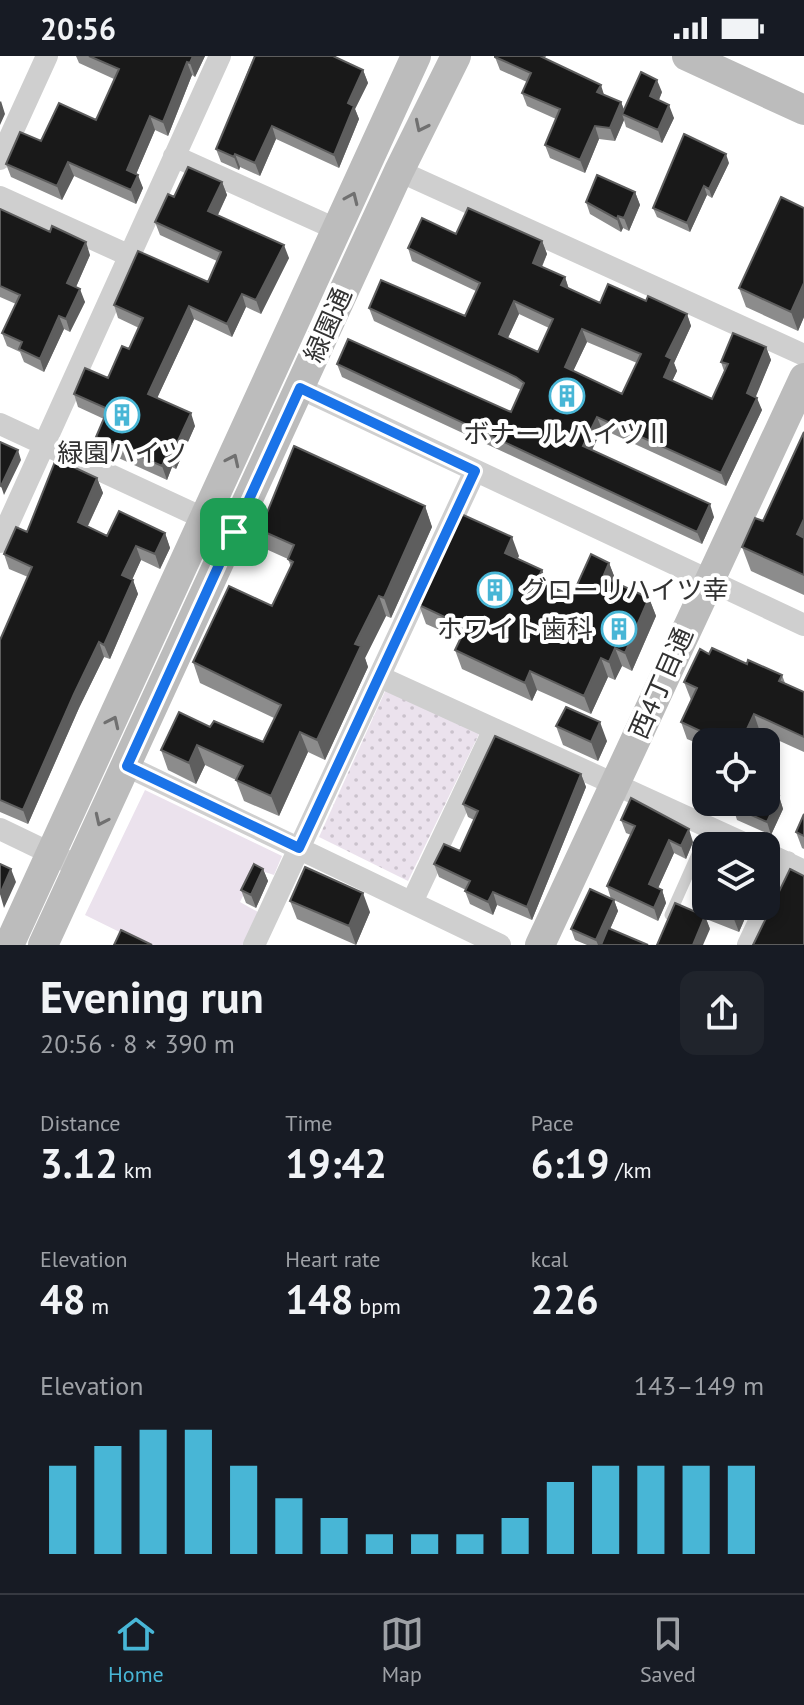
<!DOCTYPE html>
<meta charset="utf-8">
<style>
:root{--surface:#171b24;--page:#20242c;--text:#f1f3f6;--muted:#9ea1a6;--line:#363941;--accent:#48b6d6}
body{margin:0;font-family:"PT Sans","Noto Sans JP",sans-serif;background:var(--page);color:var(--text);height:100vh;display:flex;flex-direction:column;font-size:30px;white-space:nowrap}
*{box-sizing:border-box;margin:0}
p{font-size:26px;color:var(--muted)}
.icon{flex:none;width:44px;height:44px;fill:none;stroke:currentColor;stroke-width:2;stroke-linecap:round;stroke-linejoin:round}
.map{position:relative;height:889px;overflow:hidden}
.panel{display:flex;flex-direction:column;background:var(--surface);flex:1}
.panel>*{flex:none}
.controls{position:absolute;left:692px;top:672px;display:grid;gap:16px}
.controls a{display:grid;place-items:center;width:88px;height:88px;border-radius:16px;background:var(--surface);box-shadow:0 4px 12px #0003;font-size:40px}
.pin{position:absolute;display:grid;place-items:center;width:68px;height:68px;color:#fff;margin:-34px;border-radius:16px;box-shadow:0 4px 12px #0006}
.round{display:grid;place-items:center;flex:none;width:84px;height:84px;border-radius:16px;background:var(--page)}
.headline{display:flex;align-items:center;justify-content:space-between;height:136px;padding:0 40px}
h1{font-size:44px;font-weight:800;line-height:60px}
.figures{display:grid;grid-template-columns:repeat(3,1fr);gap:12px;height:136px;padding:8px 40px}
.figures div{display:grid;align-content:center}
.figures b{font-size:40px;font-weight:800}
.figures small{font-size:22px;font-weight:400}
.figures p{font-size:22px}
.chart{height:224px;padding:16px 40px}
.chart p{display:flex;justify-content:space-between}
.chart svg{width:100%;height:144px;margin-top:8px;stroke:var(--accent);stroke-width:6}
.status{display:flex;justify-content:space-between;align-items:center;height:56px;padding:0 40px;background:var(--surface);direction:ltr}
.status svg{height:22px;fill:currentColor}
.dock{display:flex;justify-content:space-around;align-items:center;height:112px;border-top:2px solid var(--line);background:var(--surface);font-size:22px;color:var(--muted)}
.dock a{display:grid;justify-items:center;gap:4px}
.dock .current{color:var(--accent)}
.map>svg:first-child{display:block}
.grass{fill:url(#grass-dots)}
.garden{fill:#ebe2ed}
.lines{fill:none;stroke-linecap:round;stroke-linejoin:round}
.lane{stroke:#cfcfcf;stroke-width:11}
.street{stroke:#cfcfcf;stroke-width:22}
.secondary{stroke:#bcbcbc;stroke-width:30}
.wall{fill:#8c8c8c;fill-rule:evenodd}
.shaded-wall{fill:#5e5e5e}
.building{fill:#191919;stroke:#5e5e5e;stroke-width:2;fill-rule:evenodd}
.oneway{stroke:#707070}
.route-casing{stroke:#fff;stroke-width:16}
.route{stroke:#1a73e8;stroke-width:10}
.labels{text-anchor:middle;stroke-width:8;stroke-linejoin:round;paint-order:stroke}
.street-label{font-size:26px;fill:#323232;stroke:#fff}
.poi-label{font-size:26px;fill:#323232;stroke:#fff}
</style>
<div class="status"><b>20:56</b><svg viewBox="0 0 49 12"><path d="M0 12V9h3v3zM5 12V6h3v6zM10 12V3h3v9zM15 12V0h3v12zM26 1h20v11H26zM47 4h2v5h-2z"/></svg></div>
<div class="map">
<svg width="804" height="889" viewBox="0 0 804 889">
<defs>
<pattern id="grass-dots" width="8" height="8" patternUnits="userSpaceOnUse" patternTransform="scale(2)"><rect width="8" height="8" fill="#ebe2ed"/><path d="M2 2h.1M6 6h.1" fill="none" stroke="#cac2cc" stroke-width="1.8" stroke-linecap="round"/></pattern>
</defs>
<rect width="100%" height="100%" fill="#fff"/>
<path class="grass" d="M 387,631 L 481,674 L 408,825 L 319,781 Z"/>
<path class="garden" d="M 145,734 L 282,800 L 274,819 L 256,813 L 240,846 L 258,856 L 243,889 L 146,889 L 85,859 Z"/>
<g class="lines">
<path class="lane" d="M 670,859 L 702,787"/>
<path class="street" d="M 174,100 L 338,174
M 0,103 L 47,0
M 399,115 L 804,299
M 0,141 L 128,199
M 300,332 L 804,569
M 0,368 L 216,468
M 0,486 L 220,0
M 380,621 L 750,790
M 127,710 L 500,889
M 0,773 L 79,811
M 766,797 L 804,815
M 412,846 L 494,673
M 254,889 L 475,415
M 748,889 L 787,806"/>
<path class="secondary" d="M 687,0 L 804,54
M 9,889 L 416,0
M 43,889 L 399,115 L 456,0
M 540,889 L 804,322"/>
</g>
<path class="wall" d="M 76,0 L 205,0 L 195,21 L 192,19 L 168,80 L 155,74 L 136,118 L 143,132 L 136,148 L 74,120 L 62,144 L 11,121 L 6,108 L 41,85 L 96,64 L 114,23 L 79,7 Z
M 254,0 L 333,0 L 363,14 L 368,27 L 355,53 L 359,63 L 339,112 L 276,83 L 260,120 L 240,111 L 239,114 L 221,106 L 216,93 Z
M 546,0 L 545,2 L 604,40 L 621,46 L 624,54 L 662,36 L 659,44 L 674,62 L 662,87 L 626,71 L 624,64 L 615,85 L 599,83 L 585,117 L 550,102 L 545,89 L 556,63 L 527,50 L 522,37 L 527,26 L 500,14 L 495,1 Z
M 729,107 L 712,142 L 707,139 L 690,176 L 657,161 L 653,152 Z
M 222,126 L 227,139 L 218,159 L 289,202 L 261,258 L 246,251 L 232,281 L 194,263 L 157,342 L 195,370 L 176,413 L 172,411 L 167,424 L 101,394 L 96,381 L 104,363 L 78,351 L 74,338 L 108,322 L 129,293 L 139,272 L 118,262 L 114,249 L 208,226 L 217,205 L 160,179 L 155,166 L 174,141 Z
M 635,136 L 640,149 L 629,175 L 623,172 L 621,176 L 590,158 L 586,146 Z
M 804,152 L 804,261 L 798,275 L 746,251 L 739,232 Z
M 0,153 L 90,199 L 76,231 L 85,246 L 70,276 L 64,273 L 44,316 L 24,306 L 20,296 L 7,290 L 2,277 L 16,248 L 0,241 Z
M 456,178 L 542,185 L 547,198 L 542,211 L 565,221 L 569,233 L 600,247 L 646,245 L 687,258 L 691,270 L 674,307 L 677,315 L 672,325 L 712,343 L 724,315 L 721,306 L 766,291 L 771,304 L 755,341 L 762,354 L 726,430 L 602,373 L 592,394 L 714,461 L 702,488 L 342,321 L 337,308 L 511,356 L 521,334 L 374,265 L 369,252 L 465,260 L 476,235 L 412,205 L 408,192 ZM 519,258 L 549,272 L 538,296 L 508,282 ZM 587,286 L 637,307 L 622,338 L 573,315 Z
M 804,376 L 804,539 L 751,515 L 742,491 L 763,465 Z
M 97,422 L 103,437 L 88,470 L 107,480 L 165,477 L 170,492 L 160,513 L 141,504 L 132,523 L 138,538 L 110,603 L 104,601 L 79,652 L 28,768 L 0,756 L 0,584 L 28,521 L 9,513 L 4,498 L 27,476 Z
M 425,450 L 432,471 L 391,562 L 386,560 L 365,602 L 368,611 L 325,704 L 308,696 L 279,760 L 244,745 L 236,724 L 205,709 L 196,728 L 168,714 L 161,694 L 210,671 L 263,686 L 274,662 L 200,627 L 193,606 L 272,550 L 291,511 L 288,503 L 268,494 L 260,474 Z
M 519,500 L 517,502 L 542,514 L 548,529 L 572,540 L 609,507 L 616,525 L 615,527 L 649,542 L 656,560 L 632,615 L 622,610 L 615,624 L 608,621 L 591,658 L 537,634 L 532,645 L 462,613 L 455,594 L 460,583 L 426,568 L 419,549 Z
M 709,598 L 782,619 L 785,627 L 804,636 L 804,696 L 760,676 L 755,686 L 706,686 L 706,719 L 705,718 L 699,701 L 704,690 L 687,683 L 681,666 L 691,644 L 684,626 Z
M 556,670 L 607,685 L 598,705 L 563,689 Z
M 581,718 L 586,731 L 532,864 L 497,849 L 493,859 L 470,848 L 465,835 L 466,834 L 439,821 L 434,808 L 460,795 L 474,764 L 468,761 L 463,748 Z
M 779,740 L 783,753 L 771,779 L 737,764 L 733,751 Z
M 804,758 L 804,793 L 802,792 L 796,776 Z
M 621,764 L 693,786 L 686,803 L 674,797 L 658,832 L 662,834 L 666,847 L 658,865 L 614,844 L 618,855 L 610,873 L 648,889 L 587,889 L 575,884 L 571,873 L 611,843 L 607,830 L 631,779 L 626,777 Z
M 708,782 L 706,790 L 706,814 L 701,810 L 696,797 Z
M 263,813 L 268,825 L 256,852 L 246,847 L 241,834 Z
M 290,845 L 370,856 L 356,889 L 297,863 Z
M 695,847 L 749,853 L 739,876 L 706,863 L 710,873 L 699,858 Z"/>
<path class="shaded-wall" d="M 193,0 L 205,0 L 195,21 L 190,7 Z
M 187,6 L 192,19 L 168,80 L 163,66 Z
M 363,14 L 368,27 L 355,53 L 359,63 L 339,112 L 334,99 L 348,47 Z
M 657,24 L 662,36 L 655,53 L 650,40 Z
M 601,29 L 605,42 L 597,36 Z
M 1,45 L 5,58 L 0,69 L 0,46 Z
M 621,46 L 626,59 L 622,58 L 624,64 L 615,85 L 610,72 Z
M 669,49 L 674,62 L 662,87 L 658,74 Z
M 150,60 L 155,74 L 132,128 L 127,114 Z
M 272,70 L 276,83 L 260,120 L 255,107 Z
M 595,70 L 599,83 L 585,117 L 580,104 Z
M 235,98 L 240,111 L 239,114 L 234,101 Z
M 726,98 L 729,107 L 712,142 L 709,133 Z
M 68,106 L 74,120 L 62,144 L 57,130 Z
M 138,119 L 143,132 L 136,148 L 131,134 Z
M 222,126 L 227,139 L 213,169 L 208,155 Z
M 704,130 L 707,139 L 690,176 L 687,167 Z
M 635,136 L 640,149 L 629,175 L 624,162 Z
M 618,160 L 623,172 L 621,176 L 617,163 Z
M 542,185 L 547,198 L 538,219 L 533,207 Z
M 86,186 L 90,199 L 72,240 L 67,227 Z
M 284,189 L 289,202 L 261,258 L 256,244 Z
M 565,221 L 569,234 L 561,229 Z
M 804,227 L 804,261 L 798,275 L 791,256 Z
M 80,233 L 85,246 L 70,276 L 66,263 Z
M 242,238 L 246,251 L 232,281 L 227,268 Z
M 514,245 L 519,258 L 504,290 L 499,278 Z
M 189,250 L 194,263 L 153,351 L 148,338 Z
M 687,258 L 691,270 L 674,307 L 677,315 L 668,334 L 664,321 L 666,300 Z
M 59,260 L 64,273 L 44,316 L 40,303 Z
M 582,273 L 587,286 L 569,324 L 565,311 Z
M 766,291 L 771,304 L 752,350 L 747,337 Z
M 757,342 L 762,354 L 726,430 L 721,417 Z
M 191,357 L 195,370 L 176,413 L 171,400 Z
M 597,361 L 602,373 L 588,402 L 583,390 Z
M 18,394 L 21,404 L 4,439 L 1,430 Z
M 167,398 L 172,411 L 167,424 L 162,410 Z
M 97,422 L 103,437 L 83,480 L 78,466 Z
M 710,448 L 714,461 L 702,488 L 697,476 Z
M 425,450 L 432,471 L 391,562 L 384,542 Z
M 804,463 L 804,498 L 797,478 Z
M 165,477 L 170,492 L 160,513 L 155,498 Z
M 512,481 L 519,500 L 512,515 L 505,497 Z
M 136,490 L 141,504 L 128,533 L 122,519 Z
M 609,507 L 616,525 L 610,540 L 603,521 Z
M 542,514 L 549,532 L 537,524 Z
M 133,524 L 138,538 L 110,603 L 104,589 Z
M 379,540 L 386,560 L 365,602 L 368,611 L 325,704 L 317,684 L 355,588 Z
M 649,542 L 656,560 L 632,615 L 625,597 Z
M 99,586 L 104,601 L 79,652 L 28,768 L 23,754 L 74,638 Z
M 615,592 L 622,610 L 615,624 L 609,606 Z
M 601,602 L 608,621 L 591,658 L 584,640 Z
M 530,615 L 537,634 L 532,645 L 525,627 Z
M 754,658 L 760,676 L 755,686 L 741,686 Z
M 600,666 L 607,685 L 598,705 L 591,686 Z
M 300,676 L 308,696 L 279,760 L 271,740 Z
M 197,689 L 205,709 L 196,728 L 189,707 Z
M 581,718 L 586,731 L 532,864 L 527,851 Z
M 779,740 L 783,753 L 771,779 L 767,766 Z
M 689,773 L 693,786 L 686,803 L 681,790 Z
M 669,784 L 674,797 L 654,841 L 649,828 Z
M 11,813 L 16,826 L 4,852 L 0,838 Z
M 263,813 L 268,825 L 256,852 L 251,839 Z
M 662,834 L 666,847 L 658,865 L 654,852 Z
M 493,836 L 497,849 L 493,859 L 488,846 Z
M 363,837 L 370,856 L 356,889 L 349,870 Z
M 614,844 L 618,855 L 603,889 L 598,889 L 596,884 Z
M 740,850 L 748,850 L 749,853 L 739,876 L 734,863 Z
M 705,860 L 710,873 L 703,889 L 693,889 Z"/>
<path class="building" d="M 89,0 L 193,0 L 190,7 L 187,6 L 163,66 L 150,60 L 127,114 L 138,119 L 131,134 L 68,106 L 57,130 L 6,108 L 20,76 L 41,85 L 59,47 L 96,64 L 119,13 Z
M 255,0 L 333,0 L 363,14 L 348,47 L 354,50 L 334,99 L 272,70 L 255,107 L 235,98 L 234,101 L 216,93 Z
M 495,0 L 540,0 L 601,29 L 597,36 L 621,46 L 610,72 L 595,70 L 580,104 L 545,89 L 560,53 L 522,37 L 531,17 L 495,1 Z
M 641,16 L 657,24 L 650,40 L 669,49 L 658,74 L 622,58 Z
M 684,78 L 726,98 L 709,133 L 704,130 L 687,167 L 653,152 Z
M 188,111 L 222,126 L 208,155 L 284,189 L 256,244 L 242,238 L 227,268 L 189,250 L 148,338 L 191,357 L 171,400 L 167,398 L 162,410 L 96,381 L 108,353 L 74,338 L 85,312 L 108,322 L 122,290 L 129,293 L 143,262 L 114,249 L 138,195 L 208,226 L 221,196 L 155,166 L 168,138 L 174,141 Z
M 597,119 L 635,136 L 624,162 L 618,160 L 617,163 L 586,146 Z
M 781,141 L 804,152 L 804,227 L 791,256 L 739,232 Z
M 468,152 L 542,185 L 533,207 L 565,221 L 561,229 L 600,247 L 608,228 L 646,245 L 648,240 L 687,258 L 666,300 L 672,303 L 664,321 L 712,343 L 728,308 L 721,306 L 733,277 L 766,291 L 747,337 L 757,342 L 721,417 L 597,361 L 583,390 L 710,448 L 697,476 L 337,308 L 348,283 L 511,356 L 524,327 L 516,321 L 369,252 L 381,224 L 465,260 L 480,227 L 408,192 L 422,162 L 456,178 ZM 514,245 L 553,263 L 538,296 L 499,278 ZM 582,273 L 641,298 L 622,338 L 565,311 Z
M 0,153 L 50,176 L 52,170 L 86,186 L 67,227 L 80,233 L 66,263 L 59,260 L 40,303 L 19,293 L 22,286 L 2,277 L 20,239 L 0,230 Z
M 804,376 L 804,463 L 797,478 L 804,482 L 804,519 L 742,491 L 755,462 L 763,465 Z
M 0,386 L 18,394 L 1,430 L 0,429 Z
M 294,390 L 425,450 L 384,542 L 379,540 L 355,588 L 361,590 L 317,684 L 300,676 L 271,740 L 236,724 L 243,710 L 197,689 L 189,707 L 161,694 L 179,656 L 210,671 L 214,665 L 263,686 L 281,649 L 193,606 L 229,530 L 272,550 L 293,506 L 288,503 L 294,489 L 260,474 Z
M 56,403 L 97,422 L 78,466 L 107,480 L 119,455 L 165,477 L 155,498 L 136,490 L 122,519 L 133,524 L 104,589 L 99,586 L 74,638 L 23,754 L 0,744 L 0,584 L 32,511 L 4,498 L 16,471 L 27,476 Z
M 461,458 L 512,481 L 505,497 L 542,514 L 537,524 L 572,540 L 591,498 L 609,507 L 603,521 L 649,542 L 625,597 L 615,592 L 609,606 L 601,602 L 584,640 L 530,615 L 525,627 L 455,594 L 466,571 L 419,549 Z
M 712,592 L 747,608 L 748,604 L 782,619 L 779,625 L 804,636 L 804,681 L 754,658 L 741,686 L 706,686 L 706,705 L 699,701 L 709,679 L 681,666 L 697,632 L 684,626 L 700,593 L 709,598 Z
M 566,651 L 600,666 L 591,686 L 556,670 Z
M 495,680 L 581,718 L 527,851 L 493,836 L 488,846 L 465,835 L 470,825 L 434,808 L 444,788 L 460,795 L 478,755 L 463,748 Z
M 766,734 L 779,740 L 767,766 L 733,751 L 735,746 L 766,746 Z
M 631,742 L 689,773 L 681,790 L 669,784 L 649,828 L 662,834 L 654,852 L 607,830 L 635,770 L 621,764 Z
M 804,758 L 804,780 L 796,776 Z
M 709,778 L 738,790 L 706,790 L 706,804 L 696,797 L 704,780 L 708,782 Z
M 0,808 L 11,813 L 0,838 Z
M 254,808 L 263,813 L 251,839 L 241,834 Z
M 305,811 L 363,837 L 349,870 L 290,845 Z
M 790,813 L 804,820 L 804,889 L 753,889 Z
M 706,821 L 706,850 L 740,850 L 734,863 L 695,847 Z
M 590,833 L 614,844 L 596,884 L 571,873 Z
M 675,847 L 705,860 L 693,889 L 657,889 Z
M 608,872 L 648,889 L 601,889 Z
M 121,874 L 152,889 L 114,889 Z"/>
<defs><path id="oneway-chevron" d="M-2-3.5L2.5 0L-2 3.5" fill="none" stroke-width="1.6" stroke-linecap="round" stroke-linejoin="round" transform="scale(2)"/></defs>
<g class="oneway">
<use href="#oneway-chevron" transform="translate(421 70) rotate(116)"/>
<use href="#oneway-chevron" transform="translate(352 142) rotate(-66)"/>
<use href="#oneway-chevron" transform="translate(233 404) rotate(-65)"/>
<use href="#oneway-chevron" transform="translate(113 666) rotate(-65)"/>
<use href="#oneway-chevron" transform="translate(101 764) rotate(115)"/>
</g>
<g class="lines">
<g class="route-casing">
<path id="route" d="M 300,332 L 475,415 L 299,792 L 127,710 Z"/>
</g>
<use href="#route" class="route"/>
</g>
<defs>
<g id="building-ring" transform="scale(1.8)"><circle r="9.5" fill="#fff" stroke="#48b6d6" stroke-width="1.5"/><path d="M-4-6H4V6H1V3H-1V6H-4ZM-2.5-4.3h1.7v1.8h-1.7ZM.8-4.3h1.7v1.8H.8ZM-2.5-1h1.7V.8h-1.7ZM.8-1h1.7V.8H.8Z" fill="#48b6d6"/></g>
</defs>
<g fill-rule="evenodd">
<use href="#building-ring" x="567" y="340"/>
<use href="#building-ring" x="122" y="359"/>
<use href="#building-ring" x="495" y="534"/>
<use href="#building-ring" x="619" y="573"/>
</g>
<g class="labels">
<g class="street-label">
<text transform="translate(328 269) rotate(-66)" y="9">緑園通</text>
<text transform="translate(661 627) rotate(-66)" y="9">西4丁目通</text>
</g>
<g class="poi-label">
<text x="567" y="387">ボナールハイツⅡ</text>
<text x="122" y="406">緑園ハイツ</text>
<text x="521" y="543" text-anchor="start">グローリハイツ幸</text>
<text x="593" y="582" text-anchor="end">ホワイト歯科</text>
</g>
</g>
</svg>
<div class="controls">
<a><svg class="icon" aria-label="locate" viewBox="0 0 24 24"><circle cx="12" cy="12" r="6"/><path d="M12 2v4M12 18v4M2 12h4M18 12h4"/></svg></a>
<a><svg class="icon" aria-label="layers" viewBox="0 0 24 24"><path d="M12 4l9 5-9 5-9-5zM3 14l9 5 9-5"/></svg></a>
</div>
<div class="pin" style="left:234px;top:476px;background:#1e9e55"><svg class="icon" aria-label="arrive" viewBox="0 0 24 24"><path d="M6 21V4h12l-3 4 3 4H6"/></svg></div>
</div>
<section class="panel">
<div class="headline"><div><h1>Evening run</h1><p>20:56 · 8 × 390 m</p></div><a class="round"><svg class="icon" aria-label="share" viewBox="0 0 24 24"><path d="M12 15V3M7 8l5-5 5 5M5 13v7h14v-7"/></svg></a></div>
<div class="figures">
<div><p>Distance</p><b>3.12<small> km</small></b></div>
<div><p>Time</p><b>19:42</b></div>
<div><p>Pace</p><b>6:19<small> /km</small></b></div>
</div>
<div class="figures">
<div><p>Elevation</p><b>48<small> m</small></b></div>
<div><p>Heart rate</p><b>148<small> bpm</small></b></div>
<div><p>kcal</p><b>226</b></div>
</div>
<div class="chart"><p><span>Elevation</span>143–149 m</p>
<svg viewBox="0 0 160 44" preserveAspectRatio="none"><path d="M5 44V17M15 44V11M25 44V6M35 44V6M45 44V17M55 44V27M65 44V33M75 44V38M85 44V38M95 44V38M105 44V33M115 44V22M125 44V17M135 44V17M145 44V17M155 44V17"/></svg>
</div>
</section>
<nav class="dock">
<a class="current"><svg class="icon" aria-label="home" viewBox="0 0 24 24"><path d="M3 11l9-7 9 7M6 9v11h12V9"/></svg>Home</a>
<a><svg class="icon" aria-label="map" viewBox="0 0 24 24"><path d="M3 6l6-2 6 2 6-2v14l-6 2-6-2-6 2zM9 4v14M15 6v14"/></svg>Map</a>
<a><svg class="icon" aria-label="saved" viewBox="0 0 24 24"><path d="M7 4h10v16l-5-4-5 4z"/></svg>Saved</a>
</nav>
